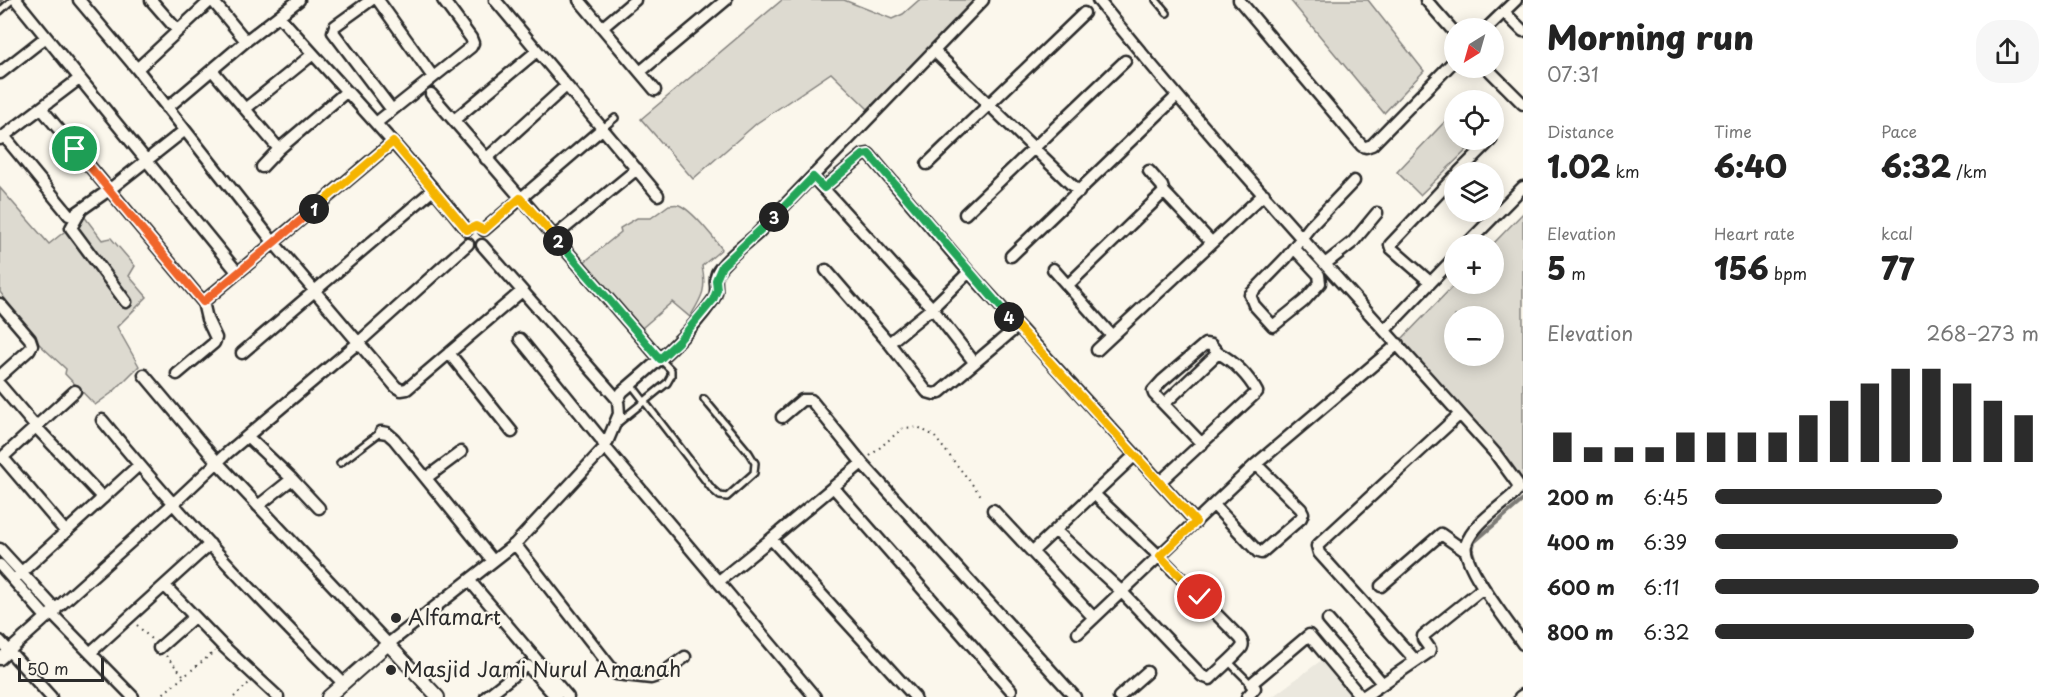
<!DOCTYPE html>
<meta charset="utf-8">
<style>
:root{--surface:#fff;--page:#f6f6f6;--text:#222;--muted:#767676;--accent:#2b2b2b}
body{margin:0;font-family:"Playpen Sans",sans-serif;background:var(--page);color:var(--text);height:100vh;display:flex;flex-direction:column;font-size:22px;white-space:nowrap}
*{box-sizing:border-box;margin:0}
p{font-size:20px;color:var(--muted)}
.icon{flex:none;width:33px;height:33px;fill:none;stroke:currentColor;stroke-width:2;stroke-linecap:round;stroke-linejoin:round}
.map{position:relative;flex:1;overflow:hidden}
.drawer{display:flex;flex-direction:column;background:var(--surface);width:540px}
.drawer>*{flex:none}
.needle{width:39px;rotate:217deg}
.tools{position:absolute;left:1444px;top:18px;display:grid;gap:12px}
.tools a{display:grid;place-items:center;width:60px;height:60px;border-radius:50%;background:var(--surface);box-shadow:0 3px 15px #0003;font-size:30px}
.scale{position:absolute;left:18px;bottom:15px;width:86px;box-sizing:border-box;padding-left:6px;border:3px solid #2b2b2b;border-top:0;font-size:16px;line-height:21px;white-space:nowrap;color:#2b2b2b;-webkit-text-stroke:4px #fbf7ec;paint-order:stroke}
.pin{position:absolute;display:grid;place-items:center;width:51px;height:51px;color:#fff;margin:-26px;border:3px solid #fff;border-radius:50%;box-shadow:0 2px 6px #0007}
.km{position:absolute;width:30px;height:30px;margin:-15px;border-radius:50%;background:#222;color:#fff;font-size:16px;line-height:30px;text-align:center}
.round{display:grid;place-items:center;flex:none;width:63px;height:63px;border-radius:24px;background:var(--page)}
.head{display:flex;align-items:center;justify-content:space-between;height:102px;padding:0 24px}
h1{font-size:33px;font-weight:800;line-height:45px}
.metrics{display:grid;grid-template-columns:repeat(3,1fr);gap:9px;height:102px;padding:6px 24px}
.metrics div{display:grid;align-content:center}
.metrics b{font-size:30px;font-weight:800}
.metrics small{font-size:16px;font-weight:400}
.metrics p{font-size:16px}
.chart{height:168px;padding:12px 24px}
.chart p{display:flex;justify-content:space-between}
.chart svg{width:100%;height:108px;margin-top:6px;stroke:var(--accent);stroke-width:6}
ul{padding:0 24px;list-style:none;font-size:20px}
li{display:grid;grid-template-columns:96px 72px 1fr;align-items:center;height:45px}
li i{height:15px;border-radius:8px;background:var(--accent)}
main{display:flex;flex:1;min-height:0}
.map>svg:first-child{display:block}
.built{fill:#ebe8de}
.green{fill:#dddad0;stroke:#84827e;stroke-width:1.5;fill-rule:evenodd}
.lines{fill:none;stroke-linecap:round;stroke-linejoin:round}
.stream{stroke:#7b7a75;stroke-width:4}
.service-casing{stroke:#2b2b2b;stroke-width:10}
.minor-casing{stroke:#2b2b2b;stroke-width:15}
.tertiary-casing{stroke:#2b2b2b;stroke-width:16}
.path{stroke:#2b2b2b;stroke-width:2;stroke-dasharray:1.5 4.5;stroke-linecap:butt}
.service{stroke:#fbf7ec;stroke-width:5}
.minor{stroke:#fbf7ec;stroke-width:10}
.tertiary{stroke:#fbf7ec;stroke-width:12}
.split-1-casing{stroke:#fff;stroke-width:12}
.split-2-casing{stroke:#fff;stroke-width:12}
.split-3-casing{stroke:#fff;stroke-width:12}
.split-4-casing{stroke:#fff;stroke-width:12}
.split-5-casing{stroke:#fff;stroke-width:12}
.split-1{stroke:#f0652b;stroke-width:8}
.split-2{stroke:#f5b400;stroke-width:8}
.split-3{stroke:#22a559;stroke-width:8}
.split-4{stroke:#22a559;stroke-width:8}
.split-5{stroke:#f5b400;stroke-width:8}
.poi-dot{fill:#2b2b2b;stroke:#fbf7ec;stroke-width:2}
.labels{text-anchor:middle;stroke-width:4.5;stroke-linejoin:round;paint-order:stroke}
.poi-label{font-size:21px;fill:#2b2b2b;stroke:#fbf7ec;text-anchor:start}
</style>
<main>
<div class="map">
<svg width="1523" height="697" viewBox="0 0 1523 697">
<rect width="100%" height="100%" fill="#fbf7ec"/>
<filter id="ink" filterUnits="userSpaceOnUse"><feTurbulence type="fractalNoise" baseFrequency=".0167" numOctaves="2"/><feDisplacementMap in="SourceGraphic" scale="12" xChannelSelector="R" yChannelSelector="G"/><feConvolveMatrix kernelMatrix="1 2 1 2 8 2 1 2 1" color-interpolation-filters="sRGB"/></filter>
<g filter="url(#ink)">
<path class="built" d="M 1327,656 L 1359,697 L 1272,697 Z"/>
<path class="green" d="M 782,0 L 844,0 L 892,19 L 903,14 L 919,0 L 976,0 L 868,109 L 831,73 L 757,123 L 693,179 L 641,119 Z
M 1290,0 L 1368,0 L 1424,71 L 1384,113 Z
M 1455,111 L 1455,140 L 1477,140 L 1420,195 L 1397,172 Z
M 0,188 L 49,244 L 84,216 L 102,240 L 111,238 L 135,266 L 129,276 L 147,297 L 117,327 L 139,366 L 113,392 L 95,405 L 65,374 L 66,369 L 38,343 L 0,292 Z
M 669,205 C 673,205 676,204 679,205 C 692,210 714,238 722,249 L 702,266 C 707,290 702,297 690,317 L 672,302 L 642,328 L 583,263 L 621,232 L 620,228 L 637,218 L 651,218 Z
M 1523,213 L 1523,482 L 1472,420 L 1399,342 L 1455,284 L 1494,284 L 1493,244 ZM 1455,316 L 1494,316 L 1494,356 L 1455,356 Z"/>
<g class="lines">
<path class="stream" d="M 0,1 L 1,0
M 1477,567 L 1472,551 L 1474,542 L 1523,500"/>
<g class="service-casing">
<path id="service" d="M 1156,0 L 1167,13
M 0,11 L 12,0
M 603,128 L 615,118
M 631,384 L 712,489 L 720,496 L 727,497 L 754,473 L 755,463 L 749,453 L 704,399
M 619,422 L 667,383 L 671,376 L 671,370 L 660,359
M 340,463 L 381,432
M 1229,662 L 1251,684"/>
</g>
<g class="minor-casing">
<path id="minor" d="M 16,0 L 238,273
M 79,0 L 137,69 L 274,243 L 396,387 L 401,390 L 407,389 L 522,291
M 151,0 L 178,31
M 212,0 L 246,41
M 371,0 L 335,26 L 333,32 L 392,110
M 378,0 L 433,77
M 495,0 L 658,195
M 579,0 L 655,90
M 1098,0 C 1224,156 1361,304 1495,453 L 1517,483 L 1518,489 L 1513,495 C 1498,509 1472,525 1466,545 C 1461,564 1511,626 1523,644
M 1239,0 L 1362,146 L 1366,147 L 1372,145 L 1455,60
M 1426,0 L 1455,33
M 1504,12 L 1523,31
M 279,16 C 342,87 408,156 467,230
M 603,27 L 635,0
M 1487,28 L 1516,0
M 934,51 L 1079,192
M 1487,68 L 1523,104
M 137,69 L 211,0
M 212,70 L 279,149 L 346,92
M 640,72 L 726,0
M 0,73 L 46,37
M 431,94 L 660,359
M 41,108 L 203,302 L 207,319 L 216,338 L 214,343 L 177,374
M 167,108 L 246,41 L 299,0
M 245,109 L 313,54
M 454,120 L 537,51
M 376,123 L 471,47 L 473,43 L 471,38 L 443,0
M 4,136 L 69,215 L 72,216 L 109,190 L 185,130
M 0,139 L 79,79
M 486,159 L 566,86
M 927,164 L 1084,13
M 262,167 L 279,149
M 1149,171 L 1162,186 L 1164,192 L 1211,242
M 1459,172 L 1491,140
M 813,177 L 932,308 L 969,272 L 1196,522
M 824,188 L 863,155 L 869,154 L 969,272
M 80,212 L 71,228 L 126,302
M 965,214 L 1125,61
M 484,230 L 603,128
M 554,237 L 637,169
M 1467,244 L 1523,187
M 482,245 L 618,400
M 1294,248 L 1319,275 L 1320,283 L 1304,301 L 1273,326 L 1254,305 L 1250,295 L 1286,258 L 1310,227 L 1354,181
M 1011,256 L 1177,96
M 1325,264 L 1353,242 L 1377,213
M 1053,269 L 1112,336
M 826,270 L 889,343 L 927,392 L 934,394 L 940,392 L 1017,327
M 1430,282 L 1391,248 L 1390,245 L 1455,176
M 1068,285 L 1164,192
M 203,302 L 393,142
M 0,304 L 30,339 L 32,345 L 29,350 L 0,376
M 1385,330 L 1455,257
M 520,339 L 601,439 L 605,447 L 815,697
M 889,343 L 932,308 L 974,362
M 1097,350 L 1264,194
M 242,353 L 434,189
M 449,353 L 512,432
M 144,375 L 217,462 L 388,644 L 515,544 L 605,447 L 619,414 L 618,400 L 622,392 C 655,364 688,336 713,300 C 720,291 713,282 717,273 C 724,260 746,244 757,234 L 983,0
M 0,385 L 35,426 L 103,498
M 782,417 L 802,400 L 811,400 L 862,463
M 102,420 C 177,512 259,600 343,683
M 381,432 L 387,433 L 394,439 L 493,561
M 248,437 L 292,479 L 319,508
M 1202,444 L 1154,394 L 1153,391 L 1162,381 L 1205,344 L 1211,345 L 1218,353
M 426,478 L 461,452
M 1160,482 L 1257,392 C 1249,377 1234,361 1218,353 L 1164,404
M 834,488 L 1011,690
M 1214,505 L 1258,552 L 1261,553 L 1301,518 L 1303,513 L 1301,509 L 1256,464
M 258,506 L 292,479
M 993,510 L 1094,618
M 1056,531 L 1121,591 L 1202,676 L 1210,679 C 1216,672 1238,654 1242,647 C 1244,643 1242,641 1240,638 L 1159,556 L 1094,494
M 66,532 L 4,459 L 4,456 L 75,391
M 771,539 L 862,463 L 1075,697
M 515,544 L 616,674 L 651,678 L 660,675 L 685,657
M 0,549 L 56,610
M 1032,552 L 1135,455
M 0,565 L 47,618
M 13,580 L 139,465
M 469,580 L 568,697
M 719,581 L 771,539 L 915,697
M 165,586 L 222,645 L 278,697
M 1381,586 L 1441,534 L 1465,551
M 52,614 L 133,697
M 1328,620 L 1382,683
M 1078,633 L 1256,464 L 1398,344
M 0,641 L 51,697
M 159,648 L 194,617
M 91,652 L 210,544
M 0,659 L 174,503 L 226,454 L 358,343 L 468,244
M 1416,661 L 1319,553 L 1317,546 L 1460,414
M 486,697 L 524,667 L 528,666 L 556,697
M 1119,697 L 1147,672
M 1247,697 L 1255,688 L 1251,684 L 1309,635 L 1361,697
M 1363,697 L 1429,652 L 1430,649 L 1423,639 L 1423,636 L 1483,588
M 1520,697 L 1523,695"/>
</g>
<g class="tertiary-casing">
<path id="tertiary" d="M 328,697 L 388,644 L 438,697"/>
</g>
<path class="path" d="M 870,456 L 903,428 L 918,427 L 934,436 L 983,498
M 137,625 L 152,640
M 166,656 L 184,676
M 159,697 L 215,651
M 234,697 L 249,683"/>
<use href="#service" class="service"/>
<use href="#minor" class="minor"/>
<use href="#tertiary" class="tertiary"/>
</g>
</g>
<g class="lines" filter="url(#ink)">
<g class="split-1-casing">
<path id="split-1" d="M 75,149 L 203,302 L 314,209"/>
</g>
<g class="split-2-casing">
<path id="split-2" d="M 314,209 L 393,142 L 467,230 L 476,226 L 484,230 L 520,198 L 558,241"/>
</g>
<g class="split-3-casing">
<path id="split-3" d="M 558,241 L 660,359 L 678,342 L 713,300 L 717,290 L 716,280 L 722,266 L 774,217"/>
</g>
<g class="split-4-casing">
<path id="split-4" d="M 774,217 L 813,177 L 824,188 L 863,155 L 869,154 L 1009,317"/>
</g>
<g class="split-5-casing">
<path id="split-5" d="M 1009,317 L 1196,522 L 1160,556 L 1200,597"/>
</g>
<use href="#split-1" class="split-1"/>
<use href="#split-2" class="split-2"/>
<use href="#split-3" class="split-3"/>
<use href="#split-4" class="split-4"/>
<use href="#split-5" class="split-5"/>
</g>
<g class="poi-dot">
<circle cx="396" cy="618" r="6"/>
<circle cx="391" cy="670" r="6"/>
</g>
<g class="labels">
<g class="poi-label">
<text x="408" y="625">Alfamart</text>
<text x="403" y="677">Masjid Jami Nurul Amanah</text>
</g>
</g>
</svg>
<div class="tools">
<a><svg class="needle" viewBox="-14 -14 28 28"><path d="M0-13l5 13h-10z" fill="#e53935"/><path d="M0 13l5-13h-10z" fill="#767676"/></svg></a>
<a><svg class="icon" aria-label="locate" viewBox="0 0 24 24"><circle cx="12" cy="12" r="6"/><path d="M12 2v4M12 18v4M2 12h4M18 12h4"/></svg></a>
<a><svg class="icon" aria-label="layers" viewBox="0 0 24 24"><path d="M12 4l9 5-9 5-9-5zM3 14l9 5 9-5"/></svg></a>
<a>+</a>
<a>−</a>
</div>
<div class="scale">50 m</div>
<div class="pin" style="left:75px;top:149px;background:#1e9e55"><svg class="icon" aria-label="arrive" viewBox="0 0 24 24"><path d="M6 21V4h12l-3 4 3 4H6"/></svg></div>
<div class="pin" style="left:1200px;top:597px;background:#d93025"><svg class="icon" aria-label="check" viewBox="0 0 24 24"><path d="M5 12l5 5 9-10"/></svg></div>
<b class="km" style="left:314px;top:209px">1</b>
<b class="km" style="left:558px;top:241px">2</b>
<b class="km" style="left:774px;top:217px">3</b>
<b class="km" style="left:1009px;top:317px">4</b>
</div>
<section class="drawer">
<div class="head"><div><h1>Morning run</h1><p>07:31</p></div><a class="round"><svg class="icon" aria-label="share" viewBox="0 0 24 24"><path d="M12 15V3M7 8l5-5 5 5M5 13v7h14v-7"/></svg></a></div>
<div class="metrics">
<div><p>Distance</p><b>1.02<small> km</small></b></div>
<div><p>Time</p><b>6:40</b></div>
<div><p>Pace</p><b>6:32<small> /km</small></b></div>
</div>
<div class="metrics">
<div><p>Elevation</p><b>5<small> m</small></b></div>
<div><p>Heart rate</p><b>156<small> bpm</small></b></div>
<div><p>kcal</p><b>77</b></div>
</div>
<div class="chart"><p><span>Elevation</span>268–273 m</p>
<svg viewBox="0 0 160 44" preserveAspectRatio="none"><path d="M5 44V32M15 44V38M25 44V38M35 44V38M45 44V32M55 44V32M65 44V32M75 44V32M85 44V25M95 44V19M105 44V12M115 44V6M125 44V6M135 44V12M145 44V19M155 44V25"/></svg>
</div>
<ul>
<li><b>200 m</b>6:45<i style="width:70%"></i></li>
<li><b>400 m</b>6:39<i style="width:75%"></i></li>
<li><b>600 m</b>6:11<i style="width:100%"></i></li>
<li><b>800 m</b>6:32<i style="width:80%"></i></li>
</ul>
</section>
</main>
